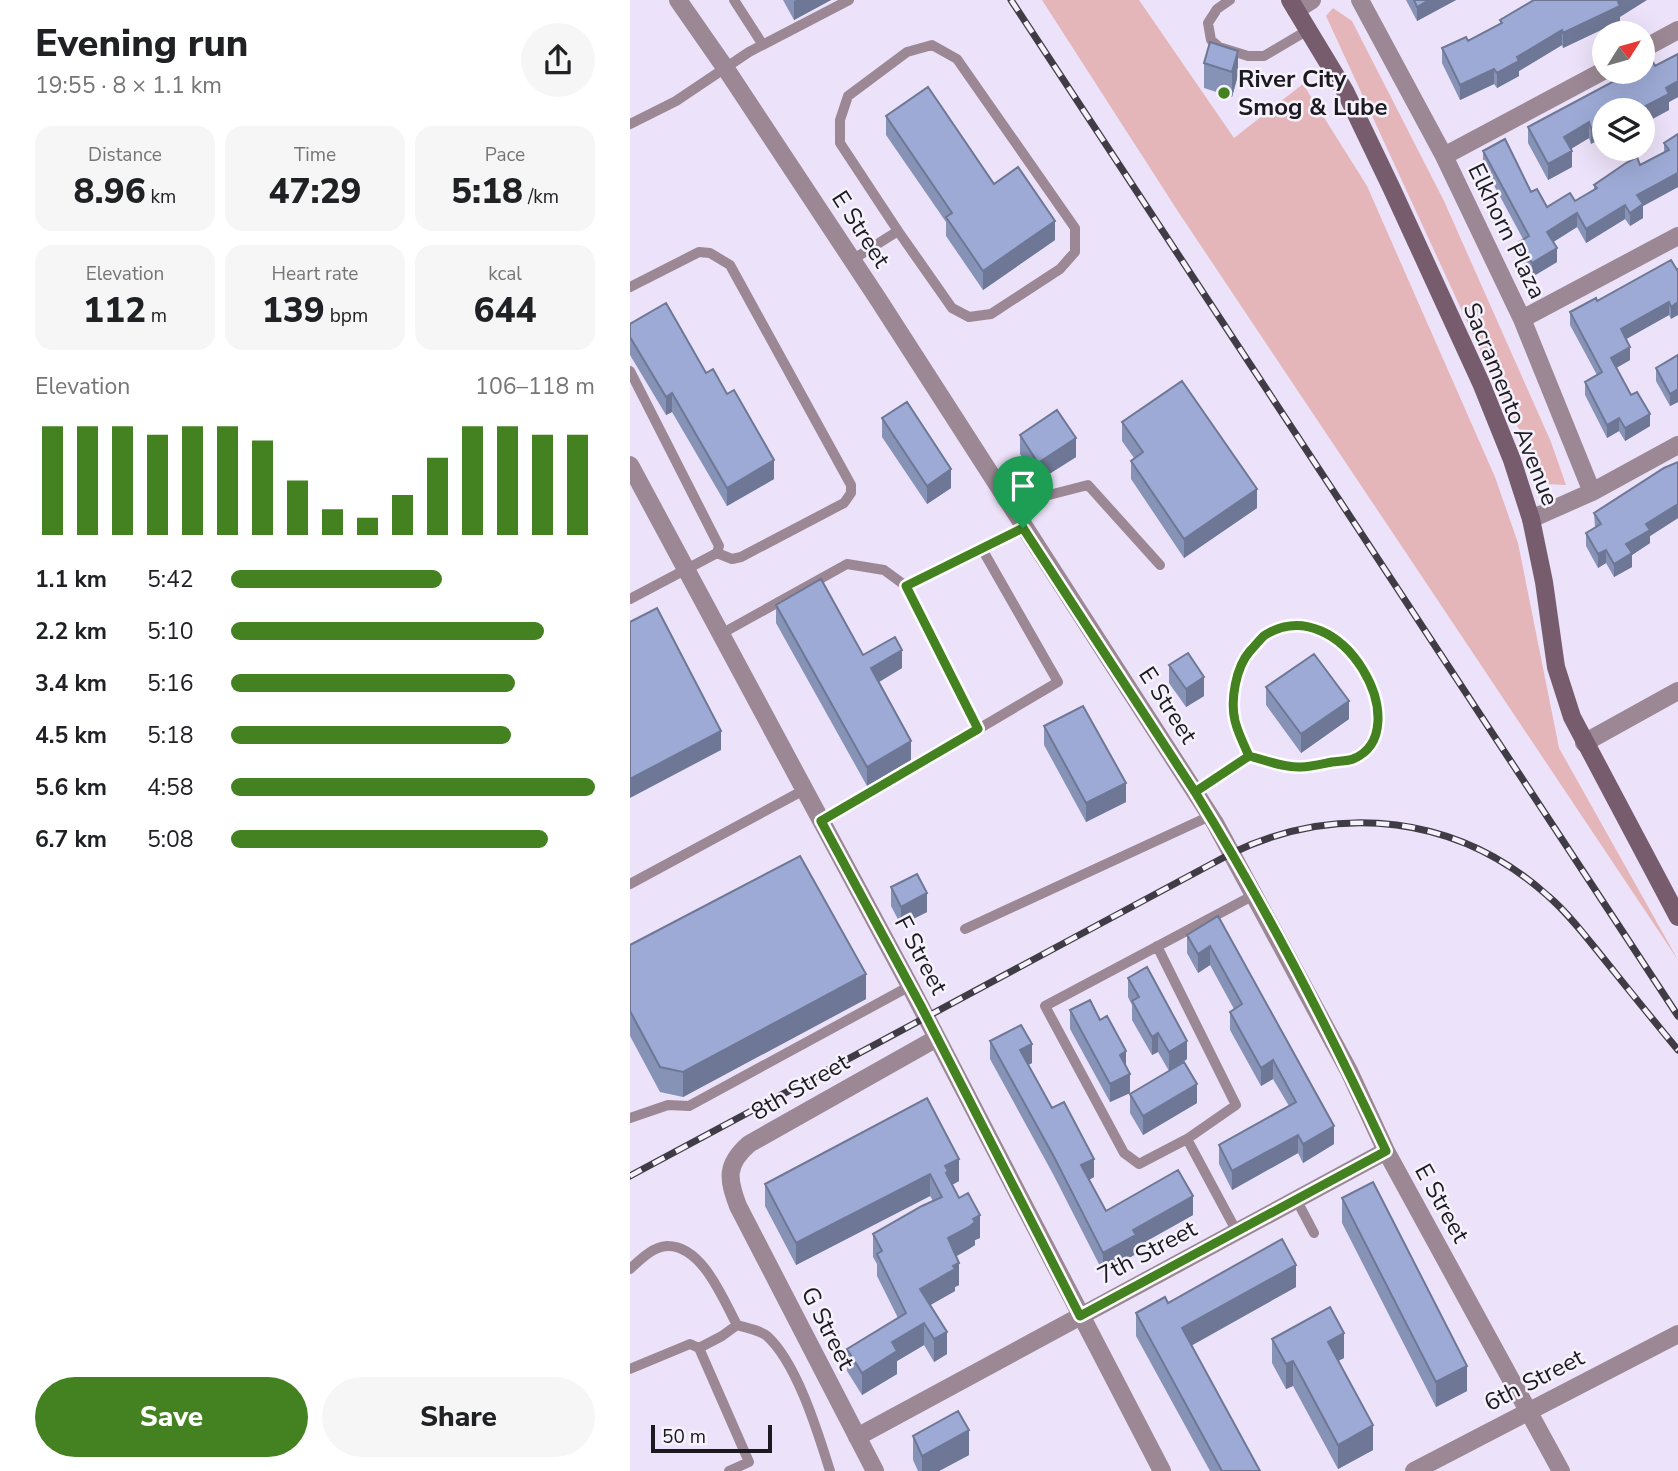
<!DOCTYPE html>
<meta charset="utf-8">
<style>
:root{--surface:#fff;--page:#f6f6f6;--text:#202124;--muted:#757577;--accent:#448221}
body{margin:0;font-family:"Nunito Sans",sans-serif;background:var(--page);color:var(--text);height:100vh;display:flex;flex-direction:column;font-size:26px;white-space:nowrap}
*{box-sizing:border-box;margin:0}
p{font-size:23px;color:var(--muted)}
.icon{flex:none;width:38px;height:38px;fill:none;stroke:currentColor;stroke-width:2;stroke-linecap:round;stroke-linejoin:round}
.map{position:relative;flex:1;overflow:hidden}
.side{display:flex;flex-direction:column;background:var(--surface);width:630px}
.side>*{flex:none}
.needle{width:46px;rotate:53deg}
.buttons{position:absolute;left:962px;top:21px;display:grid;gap:14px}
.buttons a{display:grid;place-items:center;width:63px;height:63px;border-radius:50%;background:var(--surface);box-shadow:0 7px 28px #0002;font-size:35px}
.scale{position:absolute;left:21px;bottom:18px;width:121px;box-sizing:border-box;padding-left:7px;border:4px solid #1c1921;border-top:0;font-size:19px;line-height:24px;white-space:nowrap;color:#1c1921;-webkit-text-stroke:5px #f6f2fc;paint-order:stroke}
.pin{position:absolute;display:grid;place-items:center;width:60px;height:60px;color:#fff;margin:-72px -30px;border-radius:50% 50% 50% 0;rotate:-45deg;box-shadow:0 0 7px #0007}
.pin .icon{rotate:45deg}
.round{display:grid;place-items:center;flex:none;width:74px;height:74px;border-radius:37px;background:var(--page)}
.summary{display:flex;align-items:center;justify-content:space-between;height:119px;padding:0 35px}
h1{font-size:38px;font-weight:800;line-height:52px}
.metrics{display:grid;grid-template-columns:repeat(3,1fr);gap:10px;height:119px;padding:7px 35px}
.metrics div{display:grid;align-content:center;border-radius:18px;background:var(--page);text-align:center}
.metrics b{font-size:35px;font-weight:800}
.metrics small{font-size:19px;font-weight:400}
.metrics p{font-size:19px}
.chart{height:196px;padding:14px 35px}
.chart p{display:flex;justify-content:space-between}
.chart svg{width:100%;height:126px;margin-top:7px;stroke:var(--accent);stroke-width:6}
.action{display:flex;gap:14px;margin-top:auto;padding:14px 35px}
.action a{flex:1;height:80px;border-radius:42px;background:var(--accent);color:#fff;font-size:28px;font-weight:800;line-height:80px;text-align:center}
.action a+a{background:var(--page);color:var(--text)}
ul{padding:0 35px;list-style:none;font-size:23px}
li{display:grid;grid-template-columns:112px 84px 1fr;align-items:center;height:52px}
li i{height:18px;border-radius:9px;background:var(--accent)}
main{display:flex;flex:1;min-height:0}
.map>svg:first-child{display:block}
.green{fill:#e5b6b9}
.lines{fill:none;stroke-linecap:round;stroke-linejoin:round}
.lane{stroke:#9b8894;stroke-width:10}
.street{stroke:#9b8894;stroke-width:18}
.secondary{stroke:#765c6d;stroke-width:18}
.rail-casing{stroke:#403c46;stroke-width:7}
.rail{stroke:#f6f2fc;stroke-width:4.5;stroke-dasharray:13;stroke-linecap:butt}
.wall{fill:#8792b7}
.shaded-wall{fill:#6e7795}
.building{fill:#9daad5;stroke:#6e7795;stroke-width:2}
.route-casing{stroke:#fff;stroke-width:14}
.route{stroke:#448221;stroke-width:9}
.poi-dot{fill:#448221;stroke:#f6f2fc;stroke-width:2.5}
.labels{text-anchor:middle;stroke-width:5;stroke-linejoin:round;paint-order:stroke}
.poi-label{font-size:24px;font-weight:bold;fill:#1c1921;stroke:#f6f2fc;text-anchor:start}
.street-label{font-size:24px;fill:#1c1921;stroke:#f6f2fc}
</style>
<main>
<section class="side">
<div class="summary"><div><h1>Evening run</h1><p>19:55 · 8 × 1.1 km</p></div><a class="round"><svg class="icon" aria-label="share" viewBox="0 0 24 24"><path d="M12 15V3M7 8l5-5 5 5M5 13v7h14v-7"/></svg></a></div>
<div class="metrics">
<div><p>Distance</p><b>8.96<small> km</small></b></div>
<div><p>Time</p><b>47:29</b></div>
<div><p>Pace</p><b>5:18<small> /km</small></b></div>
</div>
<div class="metrics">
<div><p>Elevation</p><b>112<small> m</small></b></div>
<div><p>Heart rate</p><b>139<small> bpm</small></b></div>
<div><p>kcal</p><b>644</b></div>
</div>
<div class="chart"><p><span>Elevation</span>106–118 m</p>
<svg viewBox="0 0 160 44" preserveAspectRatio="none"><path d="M5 44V6M15 44V6M25 44V6M35 44V9M45 44V6M55 44V6M65 44V11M75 44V25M85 44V35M95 44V38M105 44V30M115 44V17M125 44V6M135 44V6M145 44V9M155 44V9"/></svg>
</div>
<ul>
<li><b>1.1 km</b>5:42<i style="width:58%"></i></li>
<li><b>2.2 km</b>5:10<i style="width:86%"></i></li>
<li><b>3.4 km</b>5:16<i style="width:78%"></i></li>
<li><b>4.5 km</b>5:18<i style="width:77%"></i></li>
<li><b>5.6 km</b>4:58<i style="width:100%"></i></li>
<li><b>6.7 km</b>5:08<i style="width:87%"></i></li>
</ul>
<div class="action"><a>Save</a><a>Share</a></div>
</section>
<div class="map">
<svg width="1048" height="1471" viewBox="0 0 1048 1471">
<rect width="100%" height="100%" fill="#ece2f9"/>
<path class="green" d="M 412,0 L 509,0 L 604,138 L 673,84 L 737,186 L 865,477 L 888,543 L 929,748 L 1048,960 L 549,213 Z
M 703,8 L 722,21 L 814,201 L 921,442 L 936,485 L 916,484 L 850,350 L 696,16 Z"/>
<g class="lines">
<path class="lane" d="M 104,0 L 133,45
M 600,0 L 587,9 L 578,23 L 581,40 L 589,47 L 618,56 L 634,56 L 678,30
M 0,124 L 46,101 L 119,52 L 219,0
M 222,260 L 268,231 L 322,308 L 339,317 L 361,314 L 430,269 L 445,252 L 445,228 L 327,59 L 302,45 L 277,52 L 218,96 L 210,120 L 210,143 L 268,231
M 0,287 L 69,252 L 80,253 L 100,265 L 221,485 L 221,493 L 214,503 L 111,557 L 102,559 L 87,553
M 0,371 L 89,546 L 87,553
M 371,492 L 415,496 L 458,485 L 530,565
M 276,586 L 347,729
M 0,599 L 87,553
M 91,634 L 217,564 L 254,570 L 276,586 L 393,528
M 565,792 L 619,756 C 635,760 654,768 671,767 C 681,767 692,764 702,762 C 709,761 717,761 723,759 C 788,733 712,588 635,635 C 630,639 625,646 620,651 C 606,667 600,700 605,721 C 608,733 614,745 619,756
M 191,822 L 428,682 L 352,549
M 0,884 L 174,790
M 335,929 L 580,816
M 527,946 L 606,1105 L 557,1139
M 0,1118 L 38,1105 L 59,1106 L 280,986
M 666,1199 L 684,1233
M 607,1232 L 557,1139 L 509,1164 L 494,1153 L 415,1006 L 624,895
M 0,1269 C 10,1260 22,1247 37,1246 C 72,1245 93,1299 107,1325 L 92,1336 L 69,1348
M 107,1325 C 116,1328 130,1330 137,1336 C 167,1363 188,1433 200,1471
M 0,1369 L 60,1344 L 69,1348 L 119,1462 L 99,1471"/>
<path class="street" d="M 48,0 L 96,69 L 248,299 L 585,823 L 719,1071 L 756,1151 L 931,1471
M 730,0 L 814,156 L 892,319 L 962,492
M 666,10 L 682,0
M 1013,49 L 1048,30
M 814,156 L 975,70
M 892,319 L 1048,236
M 0,465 L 280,986 L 532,1471
M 901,519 L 962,492 L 1048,445
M 954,743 L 1048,691
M 227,1437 L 756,1151
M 245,1471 L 108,1206 C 98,1179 95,1165 119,1144 L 307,1038
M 784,1471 L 1048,1334"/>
<path class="secondary" d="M 660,0 L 715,91 L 761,187 L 851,383 L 882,460 L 901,519 L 914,582 L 926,667 L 942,717 L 1048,917"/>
<g class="rail-casing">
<path id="rail" d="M 381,0 L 1048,1016
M 0,1176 L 602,853 C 709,802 828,815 918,896 C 939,914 957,938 974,959 C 999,990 1023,1020 1048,1050"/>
</g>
<use href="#rail" class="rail"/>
</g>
<path class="wall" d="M 153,0 L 201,0 L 164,20 Z
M 776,0 L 826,0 L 787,21 Z
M 990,17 L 990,21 L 933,48 L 932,45 L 889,71 L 889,76 L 867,88 L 864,84 L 830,100 L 812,63 L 812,48 L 838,41 L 870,24 L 870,20 Z
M 580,42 L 608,75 L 602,97 L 574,88 L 574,63 Z
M 1048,54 L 1048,97 L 1039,102 L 1039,110 L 1013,124 L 1013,110 L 975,110 L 961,144 L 959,138 L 941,149 L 942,167 L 918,180 L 898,143 L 898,127 L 1025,66 Z
M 256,116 L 425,240 L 353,290 L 316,236 L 316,222 L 256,135 Z
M 1048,134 L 1048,187 L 1013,206 L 1013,218 L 1000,226 L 995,219 L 956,243 L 947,227 L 923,242 L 927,262 L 902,277 L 889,256 L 889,242 L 893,239 L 853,165 L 853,151 L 917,207 L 945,201 L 964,190 L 964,185 L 1010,165 L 1034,152 L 1034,143 Z
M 1047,270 L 1041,319 L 1039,315 L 996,339 L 1000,360 L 986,368 L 1020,426 L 995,441 L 989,431 L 977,438 L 955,395 L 955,382 L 967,375 L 940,325 L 940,312 Z
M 0,324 L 76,373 L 144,479 L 97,506 L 42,412 L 36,415 L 0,355 Z
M 1048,355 L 1048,402 L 1040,406 L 1026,381 L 1026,368 Z
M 252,418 L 321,488 L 297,504 L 252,437 Z
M 492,422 L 627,508 L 554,558 L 501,479 L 501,461 L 504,458 L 492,441 Z
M 390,435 L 446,457 L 408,481 L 390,454 Z
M 1048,462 L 1048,518 L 1020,536 L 1020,543 L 1002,555 L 1002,567 L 984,577 L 976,563 L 968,568 L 956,546 L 956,533 L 965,527 L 964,513 Z
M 146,605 L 233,655 L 272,668 L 248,682 L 281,760 L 237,786 L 146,623 Z
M 539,665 L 574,696 L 556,707 L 539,683 Z
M 636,687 L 719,719 L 671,753 L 636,705 Z
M 414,726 L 496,802 L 456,822 L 414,745 Z
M 261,887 L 297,912 L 271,925 L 261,906 Z
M 588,916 L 704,1144 L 673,1163 L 668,1153 L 602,1190 L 589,1164 L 589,1145 L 659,1106 L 643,1079 L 631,1086 L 600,1030 L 600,1012 L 604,1009 L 580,965 L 568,973 L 557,953 L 557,935 Z
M 0,945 L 236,999 L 53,1097 L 30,1092 L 0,1036 Z
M 498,978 L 557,1059 L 539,1071 L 528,1052 L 522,1055 L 502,1020 L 502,1005 L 498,997 Z
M 440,1010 L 496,1067 L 500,1093 L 480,1102 L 440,1029 Z
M 360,1041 L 402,1063 L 398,1065 L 422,1108 L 464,1177 L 459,1180 L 476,1211 L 563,1215 L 506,1247 L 506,1254 L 473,1272 L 423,1174 L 360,1059 Z
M 500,1094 L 567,1103 L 513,1135 L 500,1113 Z
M 297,1098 L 329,1181 L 322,1185 L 350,1238 L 345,1240 L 345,1245 L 326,1256 L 329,1285 L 325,1287 L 325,1291 L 300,1305 L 317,1354 L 304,1362 L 294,1345 L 267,1361 L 267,1374 L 232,1395 L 217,1371 L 217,1349 L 268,1318 L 247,1276 L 247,1264 L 243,1257 L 243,1234 L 303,1201 L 300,1196 L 166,1265 L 135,1206 L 135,1184 Z
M 712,1198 L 837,1391 L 806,1407 L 712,1223 Z
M 666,1287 L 561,1345 L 630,1471 L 580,1471 L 506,1336 L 506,1313 L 538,1303 Z
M 642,1339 L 714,1358 L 708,1361 L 743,1450 L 708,1469 L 663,1386 L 656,1389 L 642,1363 Z
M 283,1436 L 339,1455 L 309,1471 L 288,1471 L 283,1460 Z"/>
<path class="shaded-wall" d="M 166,0 L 201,0 L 164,20 L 164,1 Z
M 799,0 L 826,0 L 787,21 L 787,7 Z
M 992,0 L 1017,0 L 990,17 L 990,21 L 933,48 L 933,33 Z
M 932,30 L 932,45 L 889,71 L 889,76 L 867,88 L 867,73 L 887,57 Z
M 608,51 L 608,75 L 602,97 L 602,72 Z
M 864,69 L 864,84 L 830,100 L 830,85 Z
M 1048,81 L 1048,97 L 1039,102 L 1039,110 L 1013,124 L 1013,110 L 1008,110 L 1036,88 Z
M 975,121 L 975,137 L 961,144 L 961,128 Z
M 959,122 L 959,138 L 934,153 L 934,137 Z
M 942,151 L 942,167 L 918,180 L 918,164 Z
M 1048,173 L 1048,187 L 1013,206 L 1013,218 L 1000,226 L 1000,213 L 1007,195 Z
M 995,205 L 995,219 L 956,243 L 956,229 Z
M 947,213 L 947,227 L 917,246 L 917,232 Z
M 425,221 L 425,240 L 353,290 L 353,271 Z
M 927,248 L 927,262 L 902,277 L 902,263 Z
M 1039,302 L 1039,315 L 991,342 L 991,329 Z
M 1048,302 L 1048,315 L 1041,319 L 1041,307 Z
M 1000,347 L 1000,360 L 981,371 L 981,358 Z
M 1048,389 L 1048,402 L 1040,406 L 1040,394 Z
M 42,393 L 42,412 L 36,415 L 36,397 Z
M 1020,414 L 1020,426 L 995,441 L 995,428 Z
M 989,418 L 989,431 L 977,438 L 977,425 Z
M 446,438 L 446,457 L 408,481 L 408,463 Z
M 144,460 L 144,479 L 97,506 L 97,488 Z
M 321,469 L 321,488 L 297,504 L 297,486 Z
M 627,489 L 627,508 L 554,558 L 554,539 Z
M 1048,504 L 1048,518 L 1020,536 L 1020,543 L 1002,555 L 1002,567 L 984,577 L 984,564 L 996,544 L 1016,524 Z
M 976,550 L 976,563 L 968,568 L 968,554 Z
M 272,650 L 272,668 L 241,687 L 241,668 Z
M 574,677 L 574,696 L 556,707 L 556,689 Z
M 719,701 L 719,719 L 671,753 L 671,734 Z
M 91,731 L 91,750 L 0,798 L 0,779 Z
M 281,741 L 281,760 L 237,786 L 237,767 Z
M 496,783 L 496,802 L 456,822 L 456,803 Z
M 297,893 L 297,912 L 271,925 L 271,907 Z
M 580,946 L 580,965 L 568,973 L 568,954 Z
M 236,974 L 236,999 L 53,1097 L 53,1072 Z
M 528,1033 L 528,1052 L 522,1055 L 522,1037 Z
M 557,1041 L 557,1059 L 539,1071 L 539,1052 Z
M 402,1044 L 402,1063 L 390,1069 L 390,1050 Z
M 496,1051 L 496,1070 L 490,1055 Z
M 643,1060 L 643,1079 L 631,1086 L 631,1068 Z
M 500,1074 L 500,1093 L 480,1102 L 480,1084 Z
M 567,1084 L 567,1103 L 513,1135 L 513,1116 Z
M 704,1126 L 704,1144 L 673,1163 L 673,1144 Z
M 668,1135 L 668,1153 L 602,1190 L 602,1171 Z
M 329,1159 L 329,1181 L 318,1187 L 315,1166 Z
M 464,1159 L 464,1177 L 451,1184 L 451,1165 Z
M 300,1174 L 300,1196 L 166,1265 L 166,1243 Z
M 563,1196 L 563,1215 L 506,1247 L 506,1254 L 473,1272 L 473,1253 L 503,1230 Z
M 350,1215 L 350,1238 L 345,1240 L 345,1245 L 339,1249 L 318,1261 L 318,1238 Z
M 329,1263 L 329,1285 L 325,1287 L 325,1291 L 290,1311 L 290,1289 Z
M 666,1265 L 666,1287 L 552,1351 L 552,1328 Z
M 294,1323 L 294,1345 L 267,1361 L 267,1374 L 232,1395 L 232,1373 L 262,1342 Z
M 317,1332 L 317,1354 L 304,1362 L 304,1339 Z
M 714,1333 L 714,1358 L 698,1366 L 698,1342 Z
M 663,1361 L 663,1386 L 656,1389 L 656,1364 Z
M 837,1366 L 837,1391 L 806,1407 L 806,1382 Z
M 743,1425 L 743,1450 L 708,1469 L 708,1445 Z
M 339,1430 L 339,1455 L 309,1471 L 292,1471 L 292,1456 Z"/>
<path class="building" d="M 784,0 L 799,0 L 787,7 Z
M 904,0 L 992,0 L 988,2 L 990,6 L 933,33 L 932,30 L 887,57 L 889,61 L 867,73 L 864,69 L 830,85 L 812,48 L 836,37 L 838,41 L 872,23 L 870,20 Z
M 580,42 L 608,51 L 602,72 L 574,63 Z
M 1048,54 L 1048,81 L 1036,88 L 1039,94 L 1008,110 L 975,110 L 975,121 L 961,128 L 959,122 L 934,137 L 942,151 L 918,164 L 898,127 L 1001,72 L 1013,72 L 1013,65 L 1022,60 L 1025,66 Z
M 298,87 L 364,184 L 388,167 L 425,221 L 353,271 L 316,217 L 322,213 L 256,116 Z
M 1048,134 L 1048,173 L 1007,195 L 1013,204 L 1000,213 L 995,205 L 956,229 L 947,213 L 917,232 L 927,248 L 902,263 L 889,242 L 899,236 L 853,151 L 875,139 L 901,192 L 907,189 L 917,207 L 940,193 L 945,201 L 967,188 L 964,185 L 996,163 L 1007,157 L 1010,165 L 1039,150 L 1034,143 Z
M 1041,260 L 1047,270 L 1048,269 L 1048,302 L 1041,307 L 1039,302 L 991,329 L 1000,347 L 981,358 L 1001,395 L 1007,392 L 1020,414 L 995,428 L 989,418 L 977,425 L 955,382 L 972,372 L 940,312 L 966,298 L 967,301 Z
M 36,303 L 76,373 L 83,369 L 97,394 L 104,390 L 144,460 L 97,488 L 42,393 L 36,397 L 0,337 L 0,324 Z
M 1048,355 L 1048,389 L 1040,394 L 1026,368 Z
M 552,381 L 627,489 L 554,539 L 501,461 L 513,452 L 492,422 Z
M 277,402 L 321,469 L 297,486 L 252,418 Z
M 427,410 L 446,438 L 408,463 L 390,435 Z
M 1048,462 L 1048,504 L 1016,524 L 1020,530 L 996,544 L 1002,553 L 984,564 L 976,550 L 968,554 L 956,533 L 971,524 L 964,513 L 1034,468 Z
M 191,579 L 233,655 L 265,637 L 272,650 L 241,668 L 281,741 L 237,767 L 146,605 Z
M 27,608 L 91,731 L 0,779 L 0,622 Z
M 558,653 L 574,677 L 556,689 L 539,665 Z
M 684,654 L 719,701 L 671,734 L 636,687 Z
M 453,706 L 496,783 L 456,803 L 414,726 Z
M 170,856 L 236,974 L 53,1072 L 30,1067 L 0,1011 L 0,945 Z
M 287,874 L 297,893 L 271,907 L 261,887 Z
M 588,916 L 704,1126 L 673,1144 L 668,1135 L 602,1171 L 589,1145 L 666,1102 L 643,1060 L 631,1068 L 600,1012 L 612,1004 L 580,946 L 568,954 L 557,935 Z
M 517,967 L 557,1041 L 539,1052 L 528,1033 L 522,1037 L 502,1001 L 509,997 L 498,978 Z
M 460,1000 L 470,1020 L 477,1016 L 496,1051 L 490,1055 L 500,1074 L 480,1084 L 440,1010 Z
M 391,1025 L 402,1044 L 390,1050 L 422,1108 L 434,1102 L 464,1159 L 451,1165 L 476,1211 L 548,1170 L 563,1196 L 503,1230 L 506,1235 L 473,1253 L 423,1155 L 360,1041 Z
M 554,1062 L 567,1084 L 513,1116 L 500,1094 Z
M 297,1098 L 329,1159 L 315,1166 L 318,1171 L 316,1173 L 329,1198 L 338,1193 L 350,1215 L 343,1219 L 345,1222 L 339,1227 L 318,1238 L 329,1263 L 323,1266 L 325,1269 L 290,1289 L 317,1332 L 304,1339 L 294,1323 L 262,1342 L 267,1351 L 232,1373 L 217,1349 L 276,1313 L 247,1254 L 252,1251 L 243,1234 L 292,1206 L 312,1197 L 300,1174 L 166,1243 L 135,1184 Z
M 743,1182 L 837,1366 L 806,1382 L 712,1198 Z
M 652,1239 L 666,1265 L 552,1328 L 630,1471 L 592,1471 L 506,1313 L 535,1297 L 538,1303 Z
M 700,1307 L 714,1333 L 698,1342 L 743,1425 L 708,1445 L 663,1361 L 656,1364 L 642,1339 Z
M 328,1411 L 339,1430 L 292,1456 L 283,1436 Z"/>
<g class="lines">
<g class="route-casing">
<path id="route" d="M 393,528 L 276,586 L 348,729 L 191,821 L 291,1006 L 450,1316 L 756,1151 C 699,1029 636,907 565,792 L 619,756 C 614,745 608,733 605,721 C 600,700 606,667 620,651 C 625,646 630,639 635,635 C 712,588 789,732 723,759 C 718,761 709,761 702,762 C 692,764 681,767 671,767 C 655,768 635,760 619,756 L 565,792 L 393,528"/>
</g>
<use href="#route" class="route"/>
</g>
<circle class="poi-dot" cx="594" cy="93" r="7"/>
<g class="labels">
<g class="poi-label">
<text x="608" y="87">River City<tspan x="608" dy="28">Smog &amp; Lube</tspan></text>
</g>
<g class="street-label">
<text transform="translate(231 229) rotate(57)" y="8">E Street</text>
<text transform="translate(877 231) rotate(64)" y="8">Elkhorn Plaza</text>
<text transform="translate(881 404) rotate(68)" y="8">Sacramento Avenue</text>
<text transform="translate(538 705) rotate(57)" y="8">E Street</text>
<text transform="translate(291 955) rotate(62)" y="8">F Street</text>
<text transform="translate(170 1087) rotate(-30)" y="8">8th Street</text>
<text transform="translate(812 1203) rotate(61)" y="8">E Street</text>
<text transform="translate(517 1252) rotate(-28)" y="8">7th Street</text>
<text transform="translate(198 1328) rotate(63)" y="8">G Street</text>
<text transform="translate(904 1380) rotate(-27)" y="8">6th Street</text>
</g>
</g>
</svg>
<div class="buttons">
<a><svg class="needle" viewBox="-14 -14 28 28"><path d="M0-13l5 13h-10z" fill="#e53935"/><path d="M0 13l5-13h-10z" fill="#757577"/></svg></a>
<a><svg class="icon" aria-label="layers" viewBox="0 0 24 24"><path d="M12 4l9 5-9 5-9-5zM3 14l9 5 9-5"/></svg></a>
</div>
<div class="scale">50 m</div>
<div class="pin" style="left:393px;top:528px;background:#1e9e55"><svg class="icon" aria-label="arrive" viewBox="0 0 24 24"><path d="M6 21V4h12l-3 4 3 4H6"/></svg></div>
</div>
</main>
